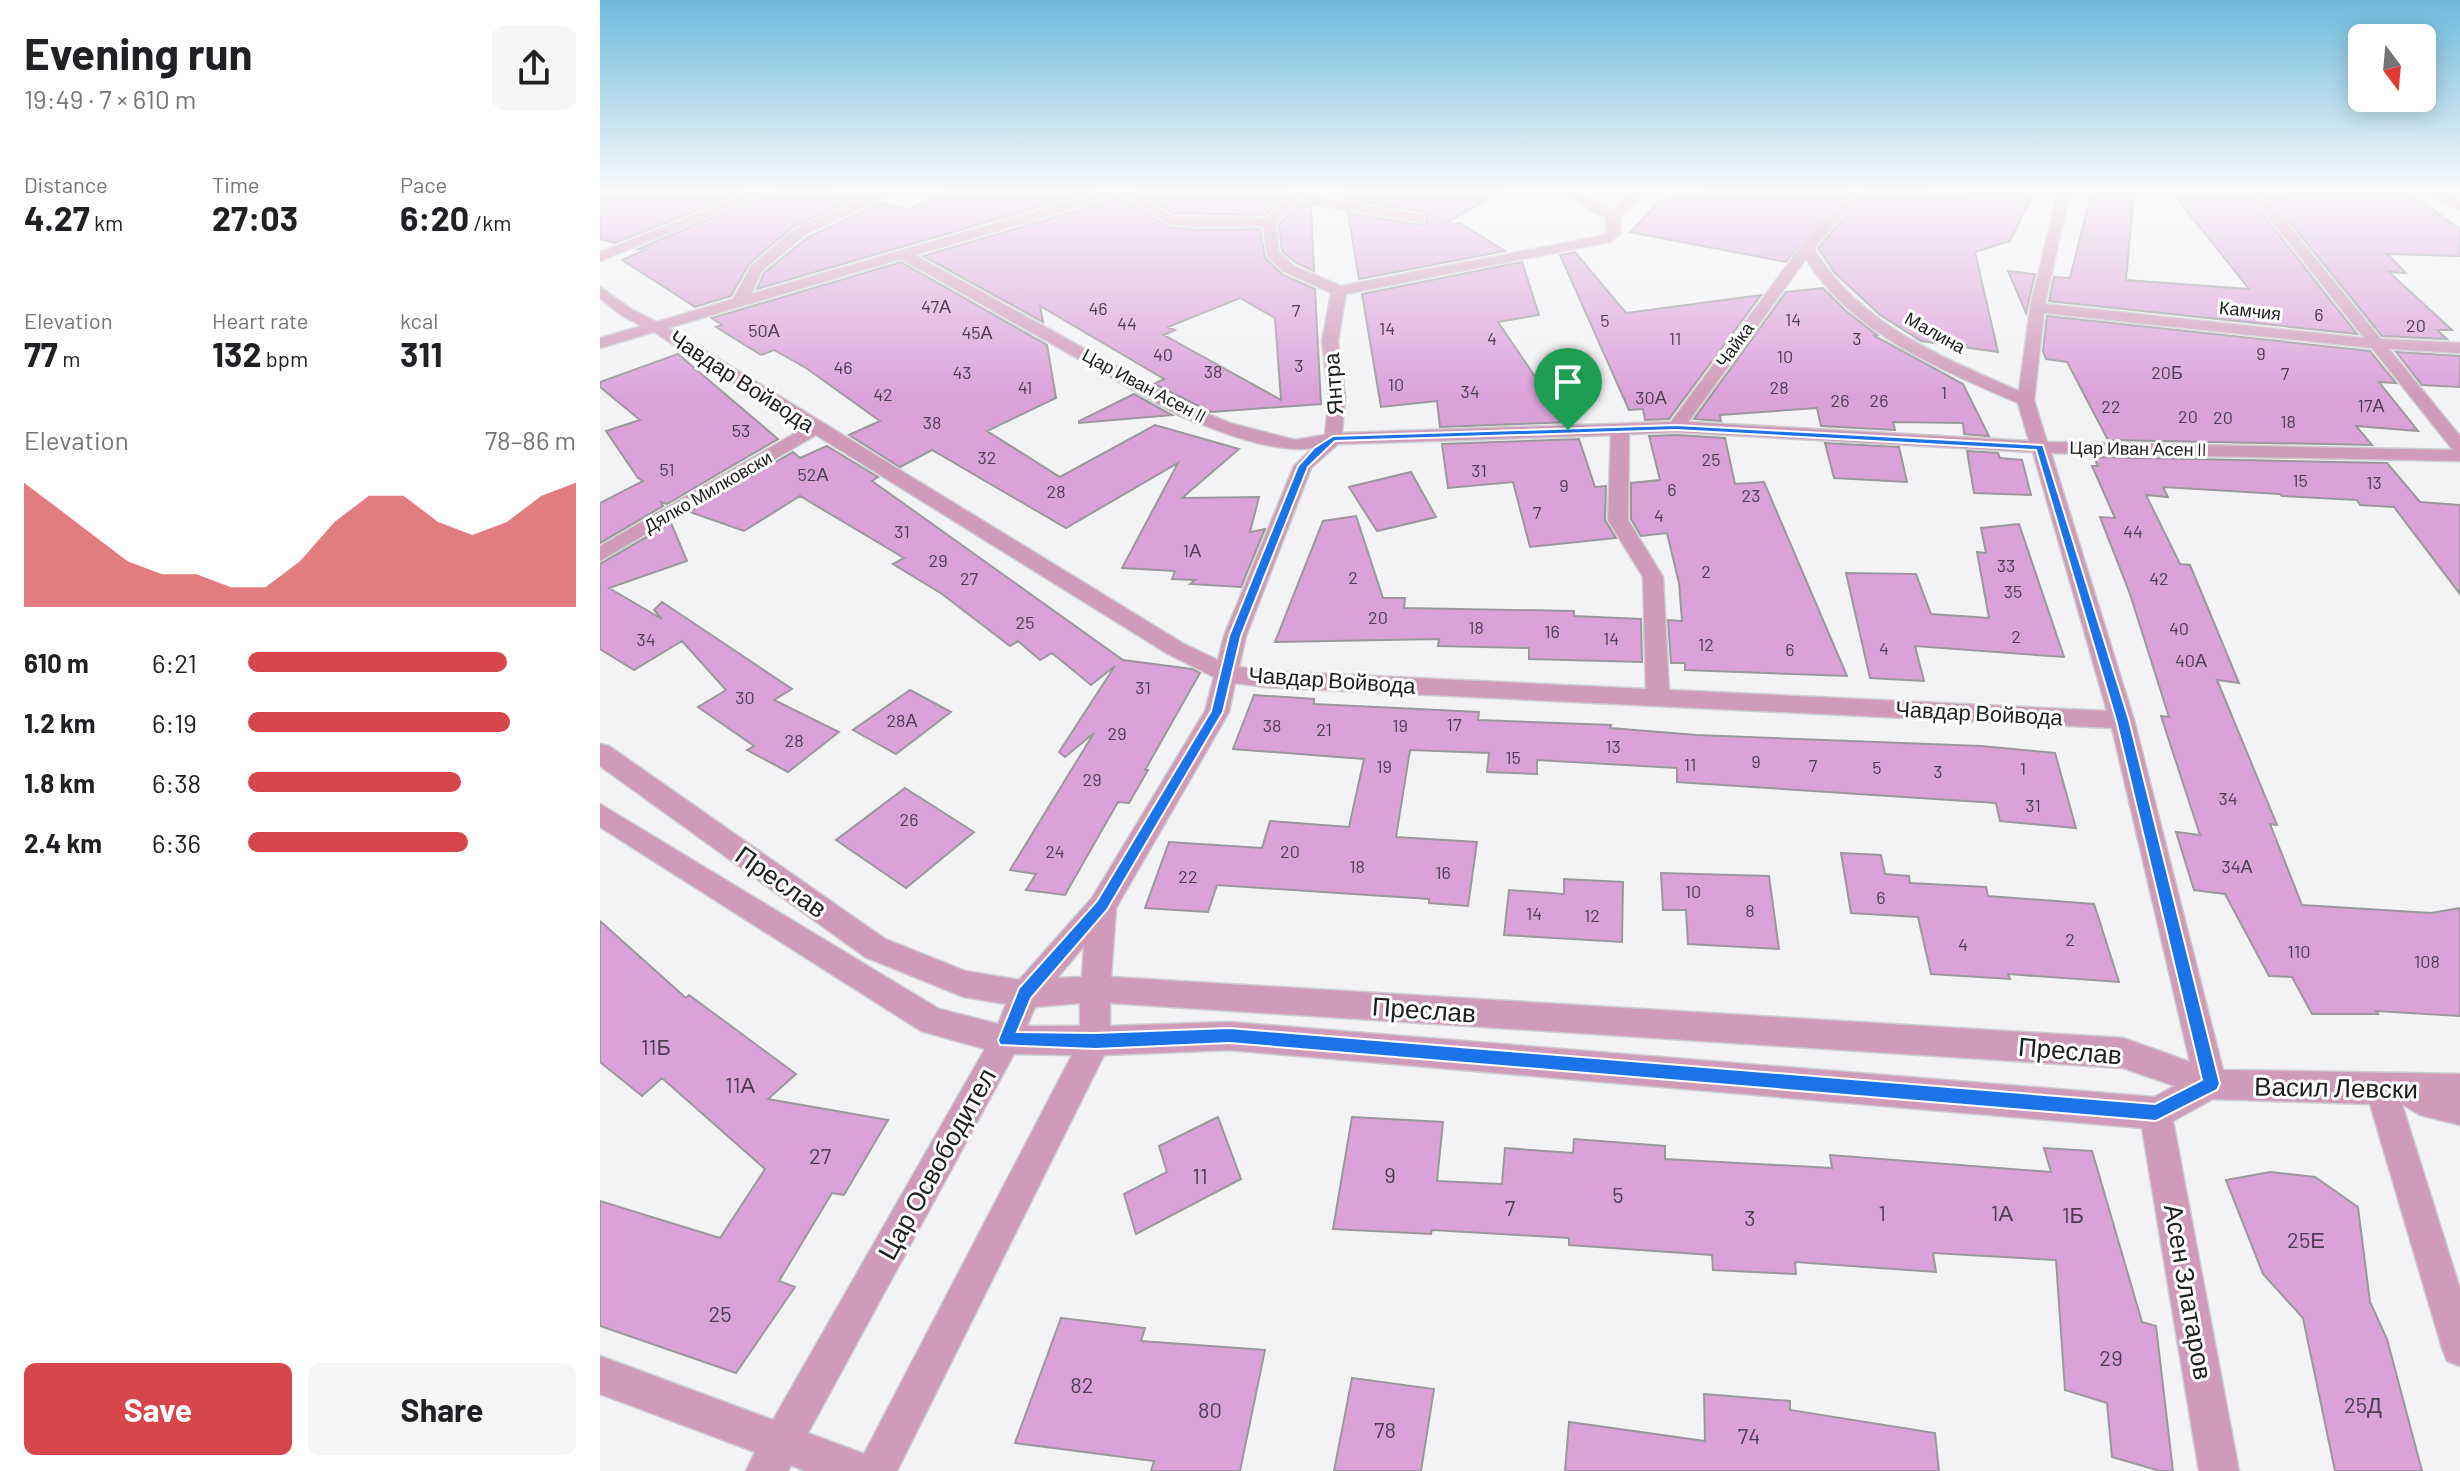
<!DOCTYPE html>
<meta charset="utf-8">
<style>
:root{--surface:#fff;--page:#f6f6f6;--text:#202124;--muted:#757577;--accent:#d6464b}
body{margin:0;font-family:Barlow,sans-serif;background:var(--page);color:var(--text);height:100vh;display:flex;flex-direction:column;font-size:30px;white-space:nowrap}
*{box-sizing:border-box;margin:0}
p{font-size:26px;color:var(--muted)}
.icon{flex:none;width:44px;height:44px;fill:none;stroke:currentColor;stroke-width:2;stroke-linecap:round;stroke-linejoin:round}
.map{position:relative;flex:1;overflow:hidden}
.sheet{display:flex;flex-direction:column;background:var(--surface);width:600px}
.sheet>*{flex:none}
.needle{width:52px;rotate:164deg}
.buttons{position:absolute;left:1748px;top:24px;display:grid;gap:16px}
.buttons a{display:grid;place-items:center;width:88px;height:88px;border-radius:12px;background:var(--surface);box-shadow:0 4px 20px #0003;font-size:40px}
.pin{position:absolute;display:grid;place-items:center;width:68px;height:68px;color:#fff;margin:-82px -34px;border-radius:50% 50% 50% 0;rotate:-45deg;box-shadow:0 0 8px #0007}
.pin .icon{rotate:45deg}
.round{display:grid;place-items:center;flex:none;width:84px;height:84px;border-radius:12px;background:var(--page)}
.head{display:flex;align-items:center;justify-content:space-between;height:136px;padding:0 24px}
h1{font-size:44px;font-weight:700;line-height:60px}
.figures{display:grid;grid-template-columns:repeat(3,1fr);gap:12px;height:136px;padding:8px 24px}
.figures div{display:grid;align-content:center}
.figures b{font-size:34px;font-weight:700}
.figures small{font-size:22px;font-weight:400}
.figures p{font-size:22px}
.chart{height:224px;padding:16px 24px}
.chart p{display:flex;justify-content:space-between}
.chart svg{width:100%;height:144px;margin-top:8px;fill:var(--accent);opacity:.7}
.cta{display:flex;gap:16px;margin-top:auto;padding:16px 24px}
.cta a{flex:1;height:92px;border-radius:12px;background:var(--accent);color:#fff;font-size:32px;font-weight:700;line-height:92px;text-align:center}
.cta a+a{background:var(--page);color:var(--text)}
ul{padding:0 24px;list-style:none;font-size:26px}
li{display:grid;grid-template-columns:128px 96px 1fr;align-items:center;height:60px}
li i{height:20px;border-radius:10px;background:var(--accent)}
main{display:flex;flex:1;min-height:0}
.map>svg:first-child{display:block}
.building{fill:#dba2da;stroke:#9b989b;stroke-width:2;fill-rule:evenodd}
.lines{fill:none;stroke-linecap:round;stroke-linejoin:round}
.street-casing{stroke:#cdcdcf;stroke-width:3}
.street{fill:#cf9bb8;fill-rule:evenodd}
.route{fill:#1a73e8;stroke:#fff;stroke-width:2;fill-rule:evenodd}
.labels{text-anchor:middle;stroke-width:6;stroke-linejoin:round;paint-order:stroke}
.number-label{font-size:18px;fill:#4d3f4e}
.far-street-label{font-size:18px;fill:#1e1e1f;stroke:#fff}
.street-label{font-size:22px;fill:#1e1e1f;stroke:#fff}
.near-number-label{font-size:22px;fill:#4d3f4e}
.near-street-label{font-size:26px;fill:#1e1e1f;stroke:#fff}
</style>
<main>
<section class="sheet">
<div class="head"><div><h1>Evening run</h1><p>19:49 · 7 × 610 m</p></div><a class="round"><svg class="icon" aria-label="share" viewBox="0 0 24 24"><path d="M12 15V3M7 8l5-5 5 5M5 13v7h14v-7"/></svg></a></div>
<div class="figures">
<div><p>Distance</p><b>4.27<small> km</small></b></div>
<div><p>Time</p><b>27:03</b></div>
<div><p>Pace</p><b>6:20<small> /km</small></b></div>
</div>
<div class="figures">
<div><p>Elevation</p><b>77<small> m</small></b></div>
<div><p>Heart rate</p><b>132<small> bpm</small></b></div>
<div><p>kcal</p><b>311</b></div>
</div>
<div class="chart"><p><span>Elevation</span>78–86 m</p>
<svg viewBox="0 0 160 44" preserveAspectRatio="none"><path d="M0 44V6L10 14L20 22L30 30L40 34L50 34L60 38L70 38L80 30L90 18L100 10L110 10L120 18L130 22L140 18L150 10L160 6V44z"/></svg>
</div>
<ul>
<li><b>610 m</b>6:21<i style="width:79%"></i></li>
<li><b>1.2 km</b>6:19<i style="width:80%"></i></li>
<li><b>1.8 km</b>6:38<i style="width:65%"></i></li>
<li><b>2.4 km</b>6:36<i style="width:67%"></i></li>
</ul>
<div class="cta"><a>Save</a><a>Share</a></div>
</section>
<div class="map">
<svg width="1860" height="1471" viewBox="0 0 1860 1471">
<rect width="100%" height="100%" fill="#f3f3f6"/>
<path class="building" d="M 0,191 L 145,191 L 15,243 L 0,239 Z
M 175,191 L 232,191 L 259,198 L 194,226 L 149,264 L 131,296 L 95,307 L 22,260 L 45,250 L 38,249 Z
M 349,191 L 494,191 L 157,289 L 164,273 L 208,237 L 280,203 L 307,210 Z
M 537,191 L 689,191 L 665,215 L 573,213 Z
M 744,191 L 901,191 L 843,225 L 860,223 L 905,251 L 759,279 L 748,213 L 819,225 L 826,223 L 827,215 L 824,212 L 745,199 Z
M 1103,191 L 1248,191 L 1186,262 L 1030,232 L 1060,201 L 1102,195 Z
M 1268,191 L 1433,194 L 1410,241 L 1375,252 L 1398,352 L 1321,341 L 1280,315 L 1235,273 L 1218,248 Z
M 1534,193 L 1526,280 L 1649,289 L 1575,196 L 1650,198 L 1757,334 L 1449,301 L 1454,277 L 1470,278 L 1491,194 Z
M 1676,194 L 1810,194 L 1860,229 L 1860,256 L 1787,254 L 1806,273 L 1789,272 L 1852,330 L 1837,330 L 1847,339 L 1782,336 L 1671,199 L 1682,199 Z
M 520,198 L 569,227 L 595,230 L 660,229 L 665,258 L 683,275 L 715,289 L 721,404 L 611,412 L 554,384 L 564,379 L 440,306 L 443,322 L 323,256 ZM 640,298 L 675,318 L 681,400 L 564,335 L 575,330 L 568,327 Z
M 698,205 L 711,207 L 714,271 L 696,263 L 682,251 L 679,224 Z
M 975,252 L 1026,313 L 1161,295 L 1069,419 L 1045,420 L 1043,409 L 1029,410 L 960,255 Z
M 301,262 L 447,345 L 456,398 L 387,431 L 460,477 L 555,425 L 639,449 L 582,498 L 659,497 L 650,532 L 665,529 L 641,587 L 590,584 L 595,580 L 572,579 L 575,571 L 522,568 L 578,463 L 466,528 L 332,450 L 300,467 L 249,435 L 280,421 L 206,368 L 174,350 L 161,355 L 116,327 L 122,325 L 112,318 Z
M 922,262 L 939,315 L 898,322 L 934,375 L 958,374 L 974,422 L 840,427 L 837,401 L 781,407 L 762,294 Z
M 1408,271 L 1435,274 L 1426,313 Z
M 1223,288 L 1246,311 L 1277,335 L 1273,335 L 1363,384 L 1389,436 L 1364,434 L 1363,423 L 1293,422 L 1295,430 L 1221,426 L 1217,408 L 1120,415 L 1121,421 L 1094,419 L 1186,292 Z
M 1447,316 L 1770,351 L 1796,383 L 1779,382 L 1818,431 L 1756,426 L 1772,445 L 1508,440 L 1467,362 L 1446,359 L 1443,351 Z
M 1796,352 L 1860,356 L 1860,387 L 1822,385 Z
M 78,354 L 178,439 L 67,504 L 61,502 L 63,506 L 0,543 L 0,503 L 43,481 L 38,478 L 6,431 L 40,420 L 0,387 L 0,382 Z
M 534,394 L 572,415 L 479,423 L 479,421 Z
M 1076,435 L 1125,438 L 1135,484 L 1164,482 L 1247,676 L 1085,670 L 1085,663 L 1071,663 L 1068,620 L 1082,621 L 1079,583 L 1067,533 L 1041,536 L 1031,519 L 1031,483 L 1060,480 L 1049,436 Z
M 979,439 L 995,487 L 1006,486 L 1005,520 L 1016,538 L 930,547 L 913,482 L 848,488 L 842,444 Z
M 1225,443 L 1299,447 L 1307,482 L 1234,478 Z
M 227,446 L 278,477 L 272,481 L 523,660 L 592,669 L 600,673 L 545,770 L 548,770 L 529,803 L 518,802 L 465,895 L 426,890 L 436,874 L 410,870 L 494,733 L 465,757 L 459,752 L 515,666 L 491,685 L 452,653 L 440,660 L 418,641 L 410,646 L 342,594 L 293,564 L 304,558 L 200,496 L 144,531 L 90,512 L 193,452 L 200,458 Z
M 1367,451 L 1398,453 L 1400,458 L 1422,460 L 1431,495 L 1374,493 Z
M 1494,457 L 1787,463 L 1820,502 L 1860,505 L 1860,594 L 1794,507 L 1760,505 L 1757,500 L 1682,496 L 1680,494 L 1563,487 L 1568,497 L 1546,495 L 1580,564 L 1590,565 L 1639,683 L 1617,680 L 1677,825 L 1670,824 L 1702,905 L 1831,913 L 1860,908 L 1860,1016 L 1776,1011 L 1778,1014 L 1712,1014 L 1692,977 L 1669,976 L 1625,894 L 1594,890 L 1576,832 L 1600,835 L 1561,716 L 1569,717 L 1530,594 L 1500,517 L 1515,518 L 1492,466 L 1498,466 Z
M 811,472 L 836,517 L 777,531 L 749,487 Z
M 756,516 L 783,598 L 805,598 L 804,608 L 974,611 L 974,616 L 1041,619 L 1042,662 L 929,659 L 929,648 L 838,646 L 839,639 L 675,642 L 723,521 Z
M 71,523 L 87,561 L 9,588 L 62,619 L 54,610 L 62,602 L 192,689 L 174,700 L 239,732 L 188,772 L 147,750 L 154,746 L 98,707 L 126,690 L 82,641 L 34,670 L 0,649 L 0,564 Z
M 1419,524 L 1464,657 L 1315,646 L 1324,681 L 1270,678 L 1246,573 L 1316,574 L 1331,614 L 1389,618 L 1377,552 L 1386,553 L 1381,528 Z
M 310,690 L 351,712 L 296,754 L 253,730 Z
M 654,695 L 714,699 L 714,704 L 879,712 L 878,720 L 1011,725 L 1010,728 L 1097,735 L 1381,746 L 1455,753 L 1476,828 L 1400,821 L 1396,803 L 1077,782 L 1077,768 L 937,760 L 937,774 L 887,772 L 889,753 L 810,750 L 796,837 L 877,842 L 868,906 L 829,903 L 829,899 L 617,885 L 608,912 L 545,908 L 569,842 L 662,848 L 670,821 L 749,827 L 764,759 L 633,749 Z
M 305,788 L 374,832 L 306,888 L 236,840 Z
M 1241,853 L 1281,855 L 1285,874 L 1309,876 L 1310,883 L 1386,887 L 1388,896 L 1494,904 L 1519,982 L 1408,974 L 1410,979 L 1331,974 L 1318,917 L 1251,913 Z
M 1061,873 L 1169,876 L 1179,949 L 1088,944 L 1086,910 L 1063,910 Z
M 964,879 L 1023,882 L 1022,942 L 904,935 L 909,890 L 964,894 Z
M 0,921 L 86,998 L 89,995 L 196,1074 L 168,1099 L 288,1120 L 244,1195 L 232,1193 L 179,1281 L 195,1287 L 136,1373 L 0,1326 L 0,1201 L 120,1238 L 165,1169 L 62,1078 L 42,1096 L 0,1062 Z
M 618,1117 L 641,1179 L 536,1234 L 524,1194 L 567,1172 L 559,1146 Z
M 752,1117 L 843,1122 L 837,1181 L 902,1184 L 905,1148 L 973,1153 L 974,1139 L 1065,1146 L 1065,1159 L 1232,1168 L 1230,1155 L 1451,1172 L 1444,1148 L 1492,1151 L 1542,1322 L 1556,1326 L 1573,1471 L 1560,1471 L 1512,1457 L 1507,1403 L 1465,1390 L 1456,1260 L 1333,1253 L 1336,1272 L 1195,1262 L 1196,1274 L 1113,1270 L 1112,1255 L 969,1245 L 969,1238 L 832,1230 L 831,1234 L 733,1229 Z
M 1670,1172 L 1715,1177 L 1758,1207 L 1770,1302 L 1787,1339 L 1822,1471 L 1735,1471 L 1703,1318 L 1663,1274 L 1626,1180 Z
M 461,1318 L 545,1328 L 541,1341 L 665,1350 L 640,1471 L 551,1471 L 554,1461 L 415,1443 Z
M 752,1378 L 834,1389 L 821,1471 L 734,1471 Z
M 1104,1394 L 1190,1401 L 1190,1410 L 1335,1433 L 1339,1471 L 965,1471 L 969,1422 L 1105,1441 Z"/>
<g class="lines">
<g class="street-casing">
<path id="street" d="M 154,191 L 172,191 L 0,261 L 0,252 Z
M 282,191 L 299,191 L 206,234 L 162,271 L 151,294 L 506,191 L 531,191 L 572,216 L 666,218 L 694,191 L 707,191 L 704,195 L 824,215 L 824,221 L 819,222 L 697,202 L 676,223 L 679,252 L 694,266 L 741,286 L 1001,236 L 1006,232 L 1006,218 L 956,191 L 972,191 L 1012,210 L 1034,191 L 1048,191 L 1020,217 L 1020,234 L 1010,242 L 746,294 L 738,341 L 745,397 L 742,433 L 1071,422 L 1202,245 L 1252,191 L 1265,191 L 1214,248 C 1259,324 1341,357 1419,391 L 1430,308 L 1458,191 L 1470,191 L 1445,304 L 1764,338 L 1648,191 L 1661,191 L 1781,339 L 1860,343 L 1860,353 L 1789,349 L 1860,436 L 1860,461 L 1451,453 L 1534,720 L 1623,1070 L 1860,1074 L 1860,1125 L 1820,1115 L 1802,1104 L 1860,1289 L 1860,1366 L 1847,1361 L 1842,1348 L 1770,1104 L 1613,1099 L 1573,1121 L 1639,1471 L 1599,1471 L 1542,1128 L 629,1050 L 504,1055 L 297,1471 L 205,1471 L 191,1465 L 188,1471 L 146,1471 L 155,1452 L 0,1394 L 0,1356 L 173,1420 L 385,1049 L 321,1031 L 0,827 L 0,804 L 339,1009 L 398,1024 L 406,1004 L 364,997 L 265,957 L 0,766 L 0,744 L 9,746 L 285,939 L 365,971 L 419,980 L 492,898 L 605,711 L 614,677 L 568,654 L 216,435 L 0,561 L 0,546 L 204,428 L 54,332 L 0,348 L 0,338 L 42,326 L 21,315 L 0,298 L 0,287 L 31,309 L 57,322 L 133,299 L 151,266 L 196,228 ZM 520,195 L 569,224 L 595,227 L 663,226 L 667,256 L 684,272 L 731,293 L 722,341 L 729,397 L 725,435 L 695,440 L 630,423 L 590,407 L 315,255 ZM 301,259 L 578,415 C 616,430 672,454 713,448 L 694,466 L 624,636 L 618,660 L 584,644 L 68,328 ZM 1206,259 C 1253,335 1339,368 1418,403 L 1429,441 L 1088,422 ZM 1444,313 L 1772,348 L 1853,450 L 1447,442 L 1434,400 ZM 1076,432 L 1433,452 L 1507,711 L 1069,690 L 1063,577 L 1028,520 L 1029,434 ZM 1011,435 L 1008,520 L 1043,577 L 1046,689 L 666,671 L 639,667 L 646,636 L 711,468 L 738,444 ZM 635,683 L 666,687 L 1512,728 L 1590,1062 L 1523,1038 L 511,977 L 516,908 L 629,712 ZM 484,946 L 482,977 L 457,978 ZM 480,1003 L 480,1026 L 427,1026 L 435,1007 ZM 510,1003 L 1523,1068 L 1575,1086 L 1554,1097 L 629,1022 L 510,1026 ZM 414,1054 L 472,1055 L 264,1454 L 208,1433 Z
M 1822,191 L 1839,191 L 1860,201 L 1860,210 Z"/>
</g>
<use href="#street" class="street"/>
</g>
<linearGradient id="sky" x2="0" y2="1"><stop stop-color="#6dbadc"/><stop offset="0.48" stop-color="#fafafb"/><stop offset="1" stop-color="#fafafb" stop-opacity="0"/></linearGradient>
<rect width="1860" height="397" fill="url(#sky)"/>
<path class="route" d="M 1076,425 L 1443,445 L 1529,720 L 1620,1084 L 1617,1090 L 1556,1121 L 629,1043 L 495,1049 L 400,1045 L 398,1040 L 419,988 L 497,901 L 611,711 L 629,636 L 698,466 L 714,448 L 733,436 ZM 1076,430 L 1436,450 L 1516,720 L 1602,1080 L 1555,1104 L 629,1028 L 495,1033 L 417,1032 L 431,998 L 507,910 L 623,712 L 641,636 L 708,467 L 735,441 Z"/>
<g class="labels">
<g class="number-label">
<text x="336" y="313">47А</text>
<text x="498" y="315">46</text>
<text x="696" y="317">7</text>
<text x="1719" y="321">6</text>
<text x="1193" y="326">14</text>
<text x="1005" y="327">5</text>
<text x="527" y="330">44</text>
<text x="1816" y="332">20</text>
<text x="787" y="335">14</text>
<text x="164" y="337">50А</text>
<text x="377" y="339">45А</text>
<text x="892" y="345">4</text>
<text x="1075" y="345">11</text>
<text x="1257" y="345">3</text>
<text x="1661" y="360">9</text>
<text x="563" y="361">40</text>
<text x="1185" y="363">10</text>
<text x="699" y="372">3</text>
<text x="243" y="374">46</text>
<text x="613" y="378">38</text>
<text x="362" y="379">43</text>
<text x="1567" y="379">20Б</text>
<text x="1685" y="380">7</text>
<text x="796" y="391">10</text>
<text x="425" y="394">41</text>
<text x="1179" y="394">28</text>
<text x="870" y="398">34</text>
<text x="1344" y="399">1</text>
<text x="283" y="401">42</text>
<text x="1051" y="404">30А</text>
<text x="1240" y="407">26</text>
<text x="1279" y="407">26</text>
<text x="1771" y="412">17А</text>
<text x="1511" y="413">22</text>
<text x="1588" y="423">20</text>
<text x="1623" y="424">20</text>
<text x="1688" y="428">18</text>
<text x="332" y="429">38</text>
<text x="141" y="437">53</text>
<text x="387" y="464">32</text>
<text x="1111" y="466">25</text>
<text x="67" y="476">51</text>
<text x="879" y="477">31</text>
<text x="213" y="481">52А</text>
<text x="1700" y="487">15</text>
<text x="1774" y="489">13</text>
<text x="964" y="492">9</text>
<text x="1072" y="496">6</text>
<text x="456" y="498">28</text>
<text x="1151" y="502">23</text>
<text x="937" y="519">7</text>
<text x="1059" y="522">4</text>
<text x="302" y="538">31</text>
<text x="1533" y="538">44</text>
<text x="592" y="557">1А</text>
<text x="338" y="567">29</text>
<text x="1406" y="572">33</text>
<text x="1106" y="578">2</text>
<text x="753" y="584">2</text>
<text x="369" y="585">27</text>
<text x="1559" y="585">42</text>
<text x="1413" y="598">35</text>
<text x="778" y="624">20</text>
<text x="425" y="629">25</text>
<text x="876" y="634">18</text>
<text x="1579" y="635">40</text>
<text x="952" y="638">16</text>
<text x="1416" y="643">2</text>
<text x="1011" y="645">14</text>
<text x="46" y="646">34</text>
<text x="1106" y="651">12</text>
<text x="1284" y="655">4</text>
<text x="1190" y="656">6</text>
<text x="1591" y="667">40А</text>
<text x="543" y="694">31</text>
<text x="145" y="704">30</text>
<text x="302" y="727">28А</text>
<text x="854" y="731">17</text>
<text x="672" y="732">38</text>
<text x="800" y="732">19</text>
<text x="724" y="736">21</text>
<text x="517" y="740">29</text>
<text x="194" y="747">28</text>
<text x="1013" y="753">13</text>
<text x="913" y="764">15</text>
<text x="1156" y="768">9</text>
<text x="1090" y="771">11</text>
<text x="1213" y="772">7</text>
<text x="784" y="773">19</text>
<text x="1277" y="774">5</text>
<text x="1423" y="775">1</text>
<text x="1338" y="778">3</text>
<text x="492" y="786">29</text>
<text x="1628" y="805">34</text>
<text x="1433" y="812">31</text>
<text x="309" y="826">26</text>
<text x="455" y="858">24</text>
<text x="690" y="858">20</text>
<text x="757" y="873">18</text>
<text x="1637" y="873">34А</text>
<text x="843" y="879">16</text>
<text x="588" y="883">22</text>
<text x="1093" y="898">10</text>
<text x="1281" y="904">6</text>
<text x="1150" y="917">8</text>
<text x="934" y="920">14</text>
<text x="992" y="922">12</text>
<text x="1470" y="946">2</text>
<text x="1363" y="951">4</text>
<text x="1699" y="958">110</text>
<text x="1827" y="968">108</text>
</g>
<g class="far-street-label">
<text transform="translate(1650 311) rotate(6)" y="6">Камчия</text>
<text transform="translate(1335 333) rotate(29)" y="6">Малина</text>
<text transform="translate(1135 345) rotate(-54)" y="6">Чайка</text>
<text transform="translate(544 386) rotate(28)" y="6">Цар Иван Асен II</text>
<text transform="translate(1538 449) rotate(1)" y="6">Цар Иван Асен II</text>
<text transform="translate(108 492) rotate(-30)" y="6">Дялко Милковски</text>
</g>
<g class="street-label">
<text transform="translate(142 381) rotate(33)" y="8">Чавдар Войвода</text>
<text transform="translate(733 384) rotate(-94)" y="8">Янтра</text>
<text transform="translate(732 680) rotate(4)" y="8">Чавдар Войвода</text>
<text transform="translate(1379 713) rotate(3)" y="8">Чавдар Войвода</text>
</g>
<g class="near-number-label">
<text x="56" y="1055">11Б</text>
<text x="140" y="1093">11А</text>
<text x="220" y="1164">27</text>
<text x="790" y="1183">9</text>
<text x="600" y="1184">11</text>
<text x="1018" y="1203">5</text>
<text x="910" y="1216">7</text>
<text x="1282" y="1221">1</text>
<text x="1402" y="1221">1А</text>
<text x="1473" y="1223">1Б</text>
<text x="1150" y="1226">3</text>
<text x="1706" y="1248">25Е</text>
<text x="120" y="1322">25</text>
<text x="1511" y="1366">29</text>
<text x="482" y="1393">82</text>
<text x="1763" y="1413">25Д</text>
<text x="610" y="1418">80</text>
<text x="785" y="1438">78</text>
<text x="1149" y="1444">74</text>
</g>
<g class="near-street-label">
<text transform="translate(181 882) rotate(35)" y="9">Преслав</text>
<text transform="translate(824 1010) rotate(4)" y="9">Преслав</text>
<text transform="translate(1470 1051) rotate(5)" y="9">Преслав</text>
<text transform="translate(1736 1088) rotate(1)" y="9">Васил Левски</text>
<text transform="translate(337 1164) rotate(-61)" y="9">Цар Освободител</text>
<text transform="translate(1588 1292) rotate(80)" y="9">Асен Златаров</text>
</g>
</g>
</svg>
<div class="buttons">
<a><svg class="needle" viewBox="-14 -14 28 28"><path d="M0-13l5 13h-10z" fill="#e53935"/><path d="M0 13l5-13h-10z" fill="#757577"/></svg></a>
</div>
<div class="pin" style="left:968px;top:430px;background:#1e9e55"><svg class="icon" aria-label="arrive" viewBox="0 0 24 24"><path d="M6 21V4h12l-3 4 3 4H6"/></svg></div>
</div>
</main>
